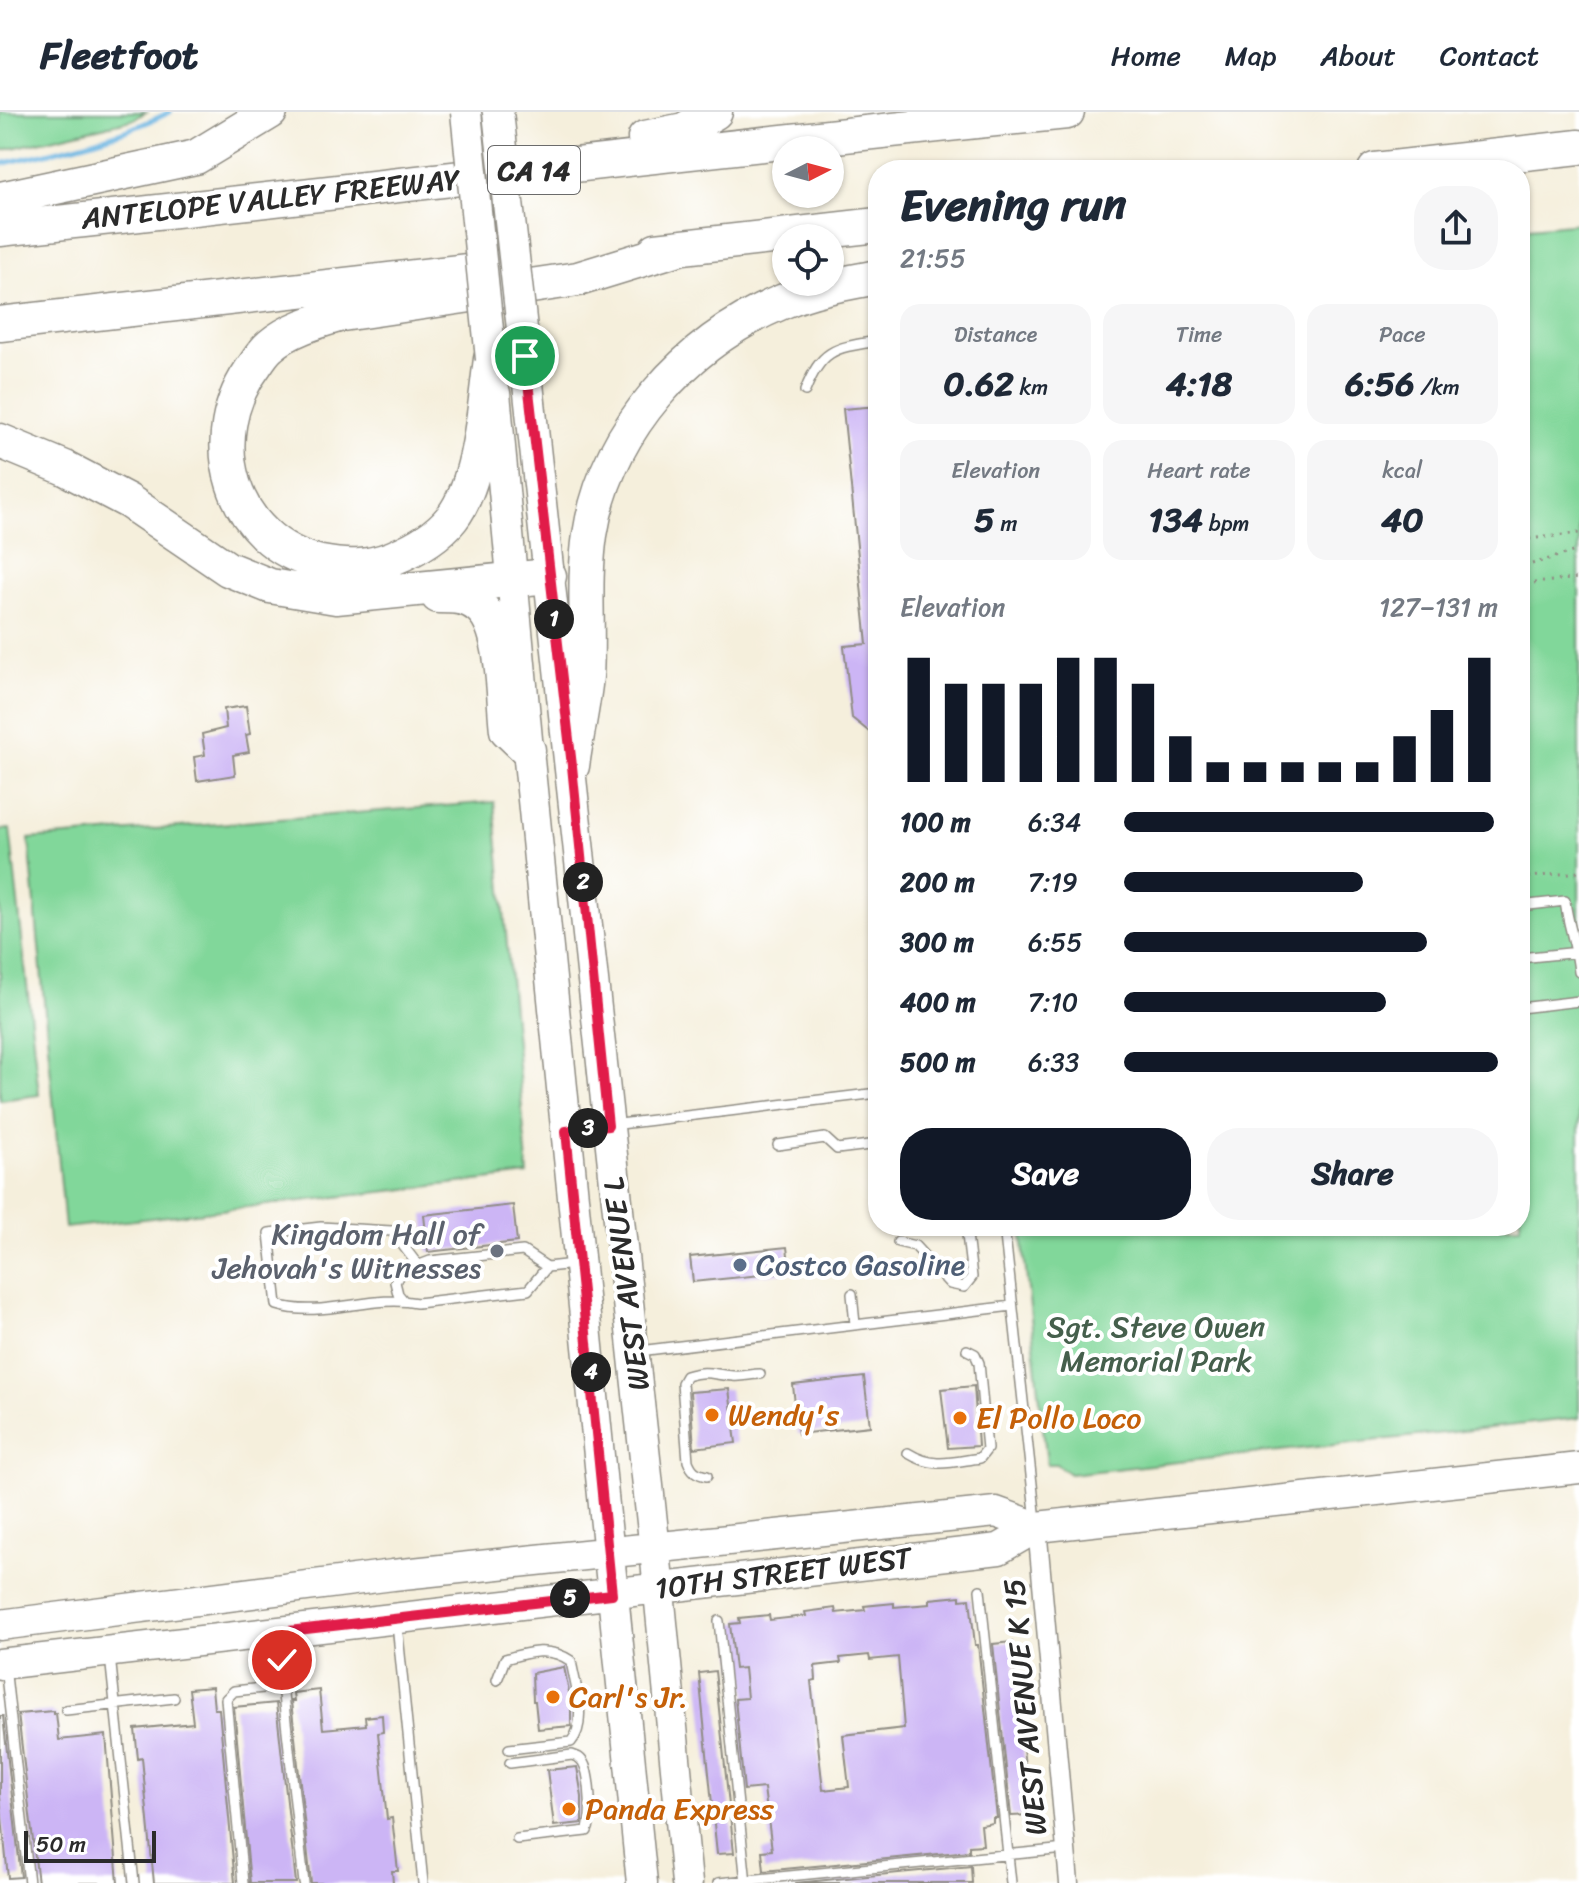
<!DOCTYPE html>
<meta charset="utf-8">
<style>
:root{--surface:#fff;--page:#f6f6f7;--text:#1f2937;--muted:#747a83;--line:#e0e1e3;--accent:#111827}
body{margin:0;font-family:Sriracha,sans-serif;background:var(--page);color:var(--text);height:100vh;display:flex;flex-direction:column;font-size:30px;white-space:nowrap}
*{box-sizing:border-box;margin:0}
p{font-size:26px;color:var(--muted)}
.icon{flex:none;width:44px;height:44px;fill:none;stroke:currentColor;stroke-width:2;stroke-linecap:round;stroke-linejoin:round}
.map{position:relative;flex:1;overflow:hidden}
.panel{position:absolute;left:868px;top:48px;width:662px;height:1076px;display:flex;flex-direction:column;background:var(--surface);border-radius:32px;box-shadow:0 2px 6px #0004}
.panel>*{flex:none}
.needle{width:52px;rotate:84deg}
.tools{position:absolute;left:772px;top:24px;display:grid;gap:16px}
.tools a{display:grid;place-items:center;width:72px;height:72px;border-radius:50%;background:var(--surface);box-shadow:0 2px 6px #0004;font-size:40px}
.scale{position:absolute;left:24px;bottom:20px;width:132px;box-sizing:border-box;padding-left:8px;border:4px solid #2b2b2b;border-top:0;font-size:22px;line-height:28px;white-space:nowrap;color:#2b2b2b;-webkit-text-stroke:6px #fff;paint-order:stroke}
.pin{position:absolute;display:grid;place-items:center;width:68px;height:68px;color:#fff;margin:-34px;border:4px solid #fff;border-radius:50%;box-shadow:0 2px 8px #0007}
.km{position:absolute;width:40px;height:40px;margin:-20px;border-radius:50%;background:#222;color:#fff;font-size:22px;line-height:40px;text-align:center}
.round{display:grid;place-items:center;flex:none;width:84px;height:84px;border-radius:32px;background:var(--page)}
.overview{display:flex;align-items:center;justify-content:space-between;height:136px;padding:0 32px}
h1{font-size:44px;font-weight:700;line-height:60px}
.figures{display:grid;grid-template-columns:repeat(3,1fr);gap:12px;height:136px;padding:8px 32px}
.figures div{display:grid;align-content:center;border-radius:20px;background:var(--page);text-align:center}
.figures b{font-size:34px;font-weight:700}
.figures small{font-size:22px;font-weight:400}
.figures p{font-size:22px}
.chart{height:224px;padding:16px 32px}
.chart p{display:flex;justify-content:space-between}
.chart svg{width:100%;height:144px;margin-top:8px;stroke:var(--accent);stroke-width:6}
.action{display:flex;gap:16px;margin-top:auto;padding:16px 32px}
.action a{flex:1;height:92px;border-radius:32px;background:var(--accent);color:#fff;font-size:32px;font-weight:700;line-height:92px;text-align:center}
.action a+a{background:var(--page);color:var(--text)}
ul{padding:0 32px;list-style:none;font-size:26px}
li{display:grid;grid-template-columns:128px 96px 1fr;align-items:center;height:60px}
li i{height:20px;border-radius:10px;background:var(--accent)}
header{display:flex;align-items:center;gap:48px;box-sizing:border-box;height:112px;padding:0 40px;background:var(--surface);border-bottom:2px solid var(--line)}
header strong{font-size:38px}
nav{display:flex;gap:44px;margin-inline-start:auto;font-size:28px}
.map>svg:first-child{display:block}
.green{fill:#81d79a;stroke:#568162;stroke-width:2}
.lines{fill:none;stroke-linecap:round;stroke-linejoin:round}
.stream{stroke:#68b4e1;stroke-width:5}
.building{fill:#ccb5f5;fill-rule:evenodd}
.lane-casing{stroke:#908d84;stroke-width:12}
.street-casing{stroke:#908d84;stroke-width:21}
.primary-casing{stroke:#908d84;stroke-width:33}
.highway-casing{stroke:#908d84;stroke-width:37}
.path{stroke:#908d84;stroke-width:3;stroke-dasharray:2 6;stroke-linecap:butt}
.lane{stroke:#fff;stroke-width:9}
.street{stroke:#fff;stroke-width:18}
.primary{stroke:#fff;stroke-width:30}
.highway{stroke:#fff;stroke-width:34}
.primary-bridge-casing{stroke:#908d84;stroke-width:33;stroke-linecap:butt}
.primary-bridge{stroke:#fff;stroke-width:30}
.route-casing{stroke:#fff;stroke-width:16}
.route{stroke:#e11d48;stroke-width:10}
.worship-dot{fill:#6b7280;stroke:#fff;stroke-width:3}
.service-dot{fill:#5c6f8a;stroke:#fff;stroke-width:3}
.food-dot{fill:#e8710a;stroke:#fff;stroke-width:3}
.labels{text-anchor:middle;stroke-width:8;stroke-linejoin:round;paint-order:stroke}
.shield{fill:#fff;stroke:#6b6b6b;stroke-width:2}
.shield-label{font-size:28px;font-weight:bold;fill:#2b2b2b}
.street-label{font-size:30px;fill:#2b2b2b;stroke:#fff}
.worship-label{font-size:30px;fill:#5b616d;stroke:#fff;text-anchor:end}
.service-label{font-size:30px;fill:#4e5e75;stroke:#fff;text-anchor:start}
.park-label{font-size:30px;fill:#455f4c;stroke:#fff}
.food-label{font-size:30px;fill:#c56008;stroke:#fff;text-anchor:start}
</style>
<header>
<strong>Fleetfoot</strong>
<nav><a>Home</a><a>Map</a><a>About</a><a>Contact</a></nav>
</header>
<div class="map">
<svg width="1579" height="1771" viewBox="0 0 1579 1771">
<rect width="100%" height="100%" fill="#fff"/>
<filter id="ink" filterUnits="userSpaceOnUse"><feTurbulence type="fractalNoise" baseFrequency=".0125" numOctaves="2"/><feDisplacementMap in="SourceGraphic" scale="16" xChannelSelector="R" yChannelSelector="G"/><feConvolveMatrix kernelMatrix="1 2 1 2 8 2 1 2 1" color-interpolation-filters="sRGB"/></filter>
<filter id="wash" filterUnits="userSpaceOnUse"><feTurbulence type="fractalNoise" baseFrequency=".006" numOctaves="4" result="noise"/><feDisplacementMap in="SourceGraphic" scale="32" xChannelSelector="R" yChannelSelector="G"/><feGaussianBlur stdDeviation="1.8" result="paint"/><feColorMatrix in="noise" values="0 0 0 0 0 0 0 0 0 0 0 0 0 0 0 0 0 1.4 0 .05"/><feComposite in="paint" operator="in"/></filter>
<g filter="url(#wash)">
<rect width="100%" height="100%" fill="#f5efdc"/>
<path class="green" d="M 0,0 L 146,0 L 132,8 L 0,39 Z
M 1579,111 L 1579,1306 L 1070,1362 L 1056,1352 L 1047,1352 L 1021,1114 L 1520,1114 L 1520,117 Z
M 494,690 L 528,1063 L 65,1116 L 29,727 Z
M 10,717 L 39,983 L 0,988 L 0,718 Z"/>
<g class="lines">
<path class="stream" d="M 0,52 C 59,38 116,27 170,0"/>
</g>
<g id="blocks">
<path class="building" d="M 878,294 L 878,627 L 852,606 L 844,534 L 867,532 L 843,297 Z
M 246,594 L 250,622 L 246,623 L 249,640 L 233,643 L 235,663 L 197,669 L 194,645 L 205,643 L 202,622 L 226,616 L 224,597 Z
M 513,1093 L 517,1130 L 428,1140 L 424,1103 Z
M 787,1135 L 790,1160 L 693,1170 L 690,1145 Z
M 864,1265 L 870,1314 L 798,1322 L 793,1273 Z
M 974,1274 L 978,1334 L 948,1336 L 941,1277 Z
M 729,1277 L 736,1331 L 694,1336 L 690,1280 Z
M 960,1484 L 960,1488 L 970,1487 L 975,1533 L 978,1533 L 997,1706 L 993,1706 L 993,1711 L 981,1713 L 983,1733 L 969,1734 L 969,1739 L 764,1759 L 762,1739 L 772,1738 L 764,1676 L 744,1678 L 735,1587 L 747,1586 L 744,1556 L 735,1557 L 730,1512 L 740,1511 L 739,1506 L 769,1503 L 770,1508 L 806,1504 L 805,1500 L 835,1496 L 836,1501 L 865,1498 L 864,1494 L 894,1491 L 894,1495 L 930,1492 L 930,1487 ZM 869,1543 L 870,1548 L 898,1545 L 904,1616 L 843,1623 L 849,1675 L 823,1678 L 811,1569 L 816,1568 L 815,1554 L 841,1551 L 840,1546 Z
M 1012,1530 L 1030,1703 L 1011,1704 L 993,1532 Z
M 564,1555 L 571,1590 L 571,1614 L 538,1617 L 535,1589 L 533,1589 L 532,1561 Z
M 715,1559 L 734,1741 L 717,1742 L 699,1561 Z
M 212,1575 L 214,1597 L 219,1597 L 235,1771 L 154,1771 L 142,1646 L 138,1647 L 135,1617 L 193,1611 L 189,1577 Z
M 319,1578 L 323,1617 L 366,1613 L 365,1605 L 382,1603 L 383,1620 L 378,1621 L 387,1707 L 392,1706 L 398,1759 L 392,1759 L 393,1771 L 311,1771 L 291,1589 L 294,1589 L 293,1581 Z
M 276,1591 L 296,1771 L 250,1771 L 234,1595 Z
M 53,1599 L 53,1602 L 56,1601 L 59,1628 L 106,1623 L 118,1771 L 38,1771 L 18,1602 Z
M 0,1604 L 3,1604 L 21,1765 L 8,1766 L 0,1685 Z
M 577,1655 L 582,1685 L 582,1711 L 554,1714 L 547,1658 Z
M 971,1754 L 972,1771 L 795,1771 Z"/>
</g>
</g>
<g filter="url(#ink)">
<use href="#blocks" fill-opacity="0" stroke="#908d84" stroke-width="2"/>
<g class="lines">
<g class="lane-casing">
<path id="lane" d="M 805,279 C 822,236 835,236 878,229
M 1520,794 L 1565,789 C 1568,814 1577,835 1579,860
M 1520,846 L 1579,840
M 1520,896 L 1579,889
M 570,1018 L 878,981
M 778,1033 L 825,1026 L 837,1037 L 878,1032
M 1004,1114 L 1036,1409
M 898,1130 L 915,1134 L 950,1172 L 964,1175 L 972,1165 L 966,1114
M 417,1152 L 392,1119 L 321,1115 L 269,1121 L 277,1193 C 322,1207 372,1182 417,1191 L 528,1178 L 547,1155
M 852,1182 L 855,1212
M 403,1188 L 398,1182 L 395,1170 L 401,1160 L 430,1149 L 523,1139 L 547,1155 L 574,1152
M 639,1239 L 1012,1194
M 908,1341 C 934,1357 951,1350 980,1346 L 987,1337 L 979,1251 L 975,1242 L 967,1238
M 707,1364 C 696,1362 692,1359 688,1349 L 682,1271 L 686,1264 C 710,1257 712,1263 733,1264 C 742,1265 751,1262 760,1262
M 980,1478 L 1011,1771
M 719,1509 L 746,1771
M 397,1512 L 423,1771
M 280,1523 L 282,1574 L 304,1771
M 110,1544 L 134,1771
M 5,1554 L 29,1771
M 497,1568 L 505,1547 C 528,1540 550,1534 571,1549 C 575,1572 588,1611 571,1630 L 509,1637
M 66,1598 L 174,1586
M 510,1651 L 572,1643 C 578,1645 579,1645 583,1650 C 590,1661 593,1707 587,1719 L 517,1727
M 243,1771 L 226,1587 L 234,1579 L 282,1574
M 718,1771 L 1066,1737"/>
</g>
<g class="street-casing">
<path id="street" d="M 1037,1415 L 1069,1771"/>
</g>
<g class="primary-casing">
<path id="primary" d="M 525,244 L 655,1438 L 687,1771
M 495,281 L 528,638 L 642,1771
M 0,1513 L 393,1463 L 996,1400 L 1037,1415
M 0,1552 L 999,1437 L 1037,1415 L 1579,1356"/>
</g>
<g class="highway-casing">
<path id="highway" d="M 645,26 L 684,18 L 715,0
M 1375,58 L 1579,35
M 0,87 L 196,45 L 270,0
M 0,117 C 356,80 711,35 1067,0
M 656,138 L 878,113
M 0,212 L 512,154
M 491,247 C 485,291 480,370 452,406 C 437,425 415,437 393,446 C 368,456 347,456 321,451 C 230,431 200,325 255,253 C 259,247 264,239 270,234 C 289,217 318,209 342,202 L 578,167 L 679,136
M 0,329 L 65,356 L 128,389 L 228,457 L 270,474 L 336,485 L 549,464
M 438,484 C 454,484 468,484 480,495 C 505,516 503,586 507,618 L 528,638
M 572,654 C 576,624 583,594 586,564 C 589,517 583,470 590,423 C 606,318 687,229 784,189 C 814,176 846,171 878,165"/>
</g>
<path class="path" d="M 1529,427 L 1579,421
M 1532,452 L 1579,438
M 1534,471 L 1579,466
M 1520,723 L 1524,766
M 1520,766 L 1579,760"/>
<use href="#lane" class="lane"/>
<use href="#street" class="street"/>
<use href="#primary" class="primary"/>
<use href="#highway" class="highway"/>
<g class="primary-bridge-casing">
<path id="primary-bridge" d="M 466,0 L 491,247
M 498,0 L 525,244"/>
</g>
<use href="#primary-bridge" class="primary-bridge"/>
</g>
</g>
<g class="lines" filter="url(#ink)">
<g class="route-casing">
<path id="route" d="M 282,1548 L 280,1520 L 612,1482 L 566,1019 L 608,1014 L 572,654 L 525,244"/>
</g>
<use href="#route" class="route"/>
</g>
<circle class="worship-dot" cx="497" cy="1139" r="8"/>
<circle class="service-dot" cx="740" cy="1153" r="8"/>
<g class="food-dot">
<circle cx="712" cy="1303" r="8"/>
<circle cx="960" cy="1306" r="8"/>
<circle cx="553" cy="1585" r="8"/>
<circle cx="569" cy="1697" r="8"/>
</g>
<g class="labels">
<rect class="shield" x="488" y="34" width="92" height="48" rx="6"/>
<g class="shield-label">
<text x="534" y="68">CA 14</text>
</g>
<g class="street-label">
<text transform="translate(271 87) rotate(-6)" y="10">ANTELOPE VALLEY FREEWAY</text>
<text transform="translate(626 1172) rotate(-97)" y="10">WEST AVENUE L</text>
<text transform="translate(783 1461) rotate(-7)" y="10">10TH STREET WEST</text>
<text transform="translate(1025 1595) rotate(-95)" y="10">WEST AVENUE K 15</text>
</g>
<g class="worship-label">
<text x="481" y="1132">Kingdom Hall of<tspan x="481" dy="34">Jehovah's Witnesses</tspan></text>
</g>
<g class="service-label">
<text x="756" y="1163">Costco Gasoline</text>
</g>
<g class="park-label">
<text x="1156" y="1225">Sgt. Steve Owen<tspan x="1156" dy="34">Memorial Park</tspan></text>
</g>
<g class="food-label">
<text x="728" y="1313">Wendy's</text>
<text x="976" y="1316">El Pollo Loco</text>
<text x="569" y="1595">Carl's Jr.</text>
<text x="585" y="1707">Panda Express</text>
</g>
</g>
</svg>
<div class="tools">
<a><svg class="needle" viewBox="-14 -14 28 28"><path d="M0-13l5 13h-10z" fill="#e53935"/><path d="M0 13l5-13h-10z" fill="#747a83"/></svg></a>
<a><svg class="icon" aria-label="locate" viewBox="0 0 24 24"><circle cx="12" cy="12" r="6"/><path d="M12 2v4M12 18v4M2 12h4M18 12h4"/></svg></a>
</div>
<div class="scale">50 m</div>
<div class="pin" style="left:525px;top:244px;background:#1e9e55"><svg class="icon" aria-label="arrive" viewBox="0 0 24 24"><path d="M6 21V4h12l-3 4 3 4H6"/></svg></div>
<div class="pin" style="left:282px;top:1548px;background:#d93025"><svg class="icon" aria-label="check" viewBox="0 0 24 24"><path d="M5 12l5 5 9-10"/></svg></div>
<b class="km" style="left:554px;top:507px">1</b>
<b class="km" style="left:583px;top:770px">2</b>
<b class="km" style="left:588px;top:1016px">3</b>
<b class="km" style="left:591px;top:1260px">4</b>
<b class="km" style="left:570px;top:1486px">5</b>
<section class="panel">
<div class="overview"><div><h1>Evening run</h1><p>21:55</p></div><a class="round"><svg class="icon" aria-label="share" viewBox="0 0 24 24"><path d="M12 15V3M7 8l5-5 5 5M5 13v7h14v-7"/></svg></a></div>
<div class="figures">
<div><p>Distance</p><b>0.62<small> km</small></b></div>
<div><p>Time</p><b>4:18</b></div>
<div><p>Pace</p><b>6:56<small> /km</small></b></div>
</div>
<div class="figures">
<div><p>Elevation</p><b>5<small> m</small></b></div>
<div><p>Heart rate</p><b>134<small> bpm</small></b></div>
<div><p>kcal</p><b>40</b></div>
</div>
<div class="chart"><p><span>Elevation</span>127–131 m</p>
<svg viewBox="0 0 160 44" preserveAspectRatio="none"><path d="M5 44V6M15 44V14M25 44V14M35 44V14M45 44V6M55 44V6M65 44V14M75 44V30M85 44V38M95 44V38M105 44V38M115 44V38M125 44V38M135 44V30M145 44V22M155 44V6"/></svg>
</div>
<ul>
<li><b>100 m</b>6:34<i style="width:99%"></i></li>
<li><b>200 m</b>7:19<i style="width:64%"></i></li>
<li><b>300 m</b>6:55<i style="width:81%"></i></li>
<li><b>400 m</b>7:10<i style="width:70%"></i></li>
<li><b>500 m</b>6:33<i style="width:100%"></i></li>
</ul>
<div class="action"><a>Save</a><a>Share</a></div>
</section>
</div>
